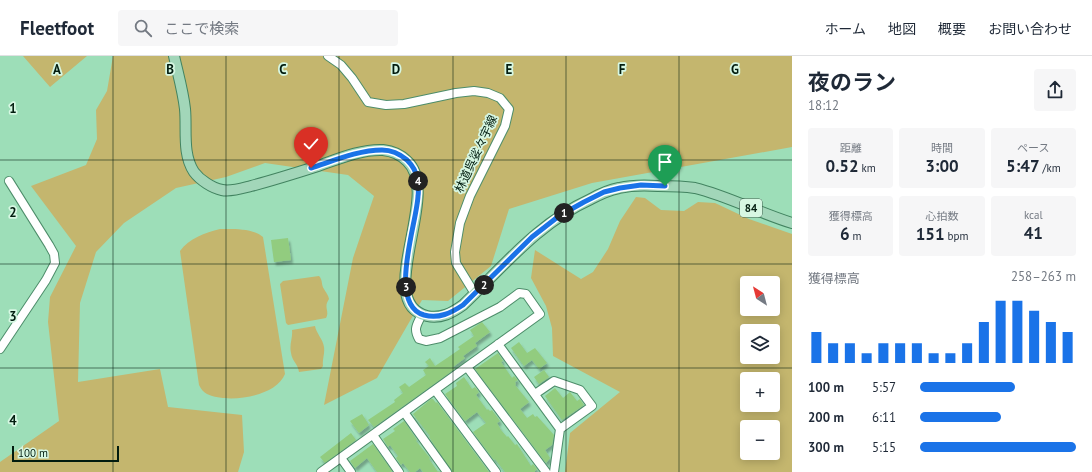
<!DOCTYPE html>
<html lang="ja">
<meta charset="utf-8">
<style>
:root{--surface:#fff;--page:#f6f6f7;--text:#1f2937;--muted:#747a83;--line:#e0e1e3;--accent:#1a73e8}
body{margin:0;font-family:"PT Sans","Noto Sans JP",sans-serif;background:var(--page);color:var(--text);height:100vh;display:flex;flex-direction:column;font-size:15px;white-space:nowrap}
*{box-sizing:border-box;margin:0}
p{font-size:13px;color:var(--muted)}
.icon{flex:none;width:22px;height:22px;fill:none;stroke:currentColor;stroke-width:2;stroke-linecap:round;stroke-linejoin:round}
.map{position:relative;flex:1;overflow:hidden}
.details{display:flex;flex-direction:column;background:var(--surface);width:300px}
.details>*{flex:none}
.needle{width:26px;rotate:324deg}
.controls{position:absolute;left:740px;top:220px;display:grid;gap:8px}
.controls a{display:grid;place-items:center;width:40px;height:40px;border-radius:4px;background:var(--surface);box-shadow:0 2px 10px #0003;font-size:20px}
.scale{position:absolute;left:12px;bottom:10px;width:107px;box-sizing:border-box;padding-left:4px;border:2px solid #021c0f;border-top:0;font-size:11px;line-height:14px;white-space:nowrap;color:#021c0f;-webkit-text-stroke:3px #d7f7e3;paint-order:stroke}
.pin{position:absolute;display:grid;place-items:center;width:34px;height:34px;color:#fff;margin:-41px -17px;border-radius:50% 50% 50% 0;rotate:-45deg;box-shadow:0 0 4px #0007}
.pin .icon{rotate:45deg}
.km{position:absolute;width:20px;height:20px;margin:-10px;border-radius:50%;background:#222;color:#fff;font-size:11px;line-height:20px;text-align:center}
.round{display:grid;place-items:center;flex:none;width:42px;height:42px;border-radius:4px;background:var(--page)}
.overview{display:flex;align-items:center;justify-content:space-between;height:68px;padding:0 16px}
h1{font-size:22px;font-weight:700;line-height:30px}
.metrics{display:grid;grid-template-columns:repeat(3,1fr);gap:6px;height:68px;padding:4px 16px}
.metrics div{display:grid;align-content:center;border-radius:4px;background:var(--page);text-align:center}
.metrics b{font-size:17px;font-weight:700}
.metrics small{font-size:11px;font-weight:400}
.metrics p{font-size:11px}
.chart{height:112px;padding:8px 16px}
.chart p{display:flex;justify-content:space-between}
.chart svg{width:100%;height:72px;margin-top:4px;stroke:var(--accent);stroke-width:6}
ul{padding:0 16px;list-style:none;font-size:13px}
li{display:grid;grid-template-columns:64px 48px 1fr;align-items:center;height:30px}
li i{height:10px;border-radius:5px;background:var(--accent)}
header{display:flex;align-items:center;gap:24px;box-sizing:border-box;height:56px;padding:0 20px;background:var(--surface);border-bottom:1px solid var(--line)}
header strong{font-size:19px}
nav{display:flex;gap:22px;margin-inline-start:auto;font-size:14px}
.search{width:280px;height:36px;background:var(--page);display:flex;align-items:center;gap:10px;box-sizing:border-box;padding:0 14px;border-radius:4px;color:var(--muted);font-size:15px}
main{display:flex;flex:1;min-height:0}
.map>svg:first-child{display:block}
.green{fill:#c4b66e;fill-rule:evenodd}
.building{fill:#92cc7f;filter:url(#shadow)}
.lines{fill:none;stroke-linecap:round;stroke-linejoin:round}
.minor-casing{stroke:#4d8d6a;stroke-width:10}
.major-casing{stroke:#428360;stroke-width:12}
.minor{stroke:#fff;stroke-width:8}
.major{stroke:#a2d6b9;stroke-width:10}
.route-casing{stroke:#fff;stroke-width:8}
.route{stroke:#1a73e8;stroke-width:5}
.grid{fill:none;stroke:#021c0f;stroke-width:1;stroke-opacity:0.55}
.labels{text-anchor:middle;stroke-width:3.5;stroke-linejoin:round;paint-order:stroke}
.shield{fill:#d7f7e3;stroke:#425e4f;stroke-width:1}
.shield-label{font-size:11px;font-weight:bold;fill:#021c0f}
.street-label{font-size:12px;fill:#021c0f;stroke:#d7f7e3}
.grid-label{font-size:13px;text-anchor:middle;font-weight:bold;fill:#021c0f;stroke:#d7f7e3;stroke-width:3.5;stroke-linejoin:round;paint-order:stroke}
</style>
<header>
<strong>Fleetfoot</strong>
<div class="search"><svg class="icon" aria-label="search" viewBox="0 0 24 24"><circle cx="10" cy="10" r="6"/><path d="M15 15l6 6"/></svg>ここで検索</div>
<nav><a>ホーム</a><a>地図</a><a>概要</a><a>お問い合わせ</a></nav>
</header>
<main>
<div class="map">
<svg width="792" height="416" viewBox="0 0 792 416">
<defs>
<filter id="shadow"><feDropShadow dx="2" dy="3.5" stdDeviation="1" flood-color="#0004"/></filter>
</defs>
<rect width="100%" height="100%" fill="#9ddeb8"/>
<path class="green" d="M 23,0 L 87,0 L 50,31 Z
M 113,0 L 792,0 L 792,91 L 592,127 L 509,153 L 491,210 L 448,245 L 422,244 L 377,322 L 324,349 L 353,202 L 374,140 L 348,119 L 265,107 L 226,121 L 176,132 L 124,167 L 96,196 L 80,247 L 78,326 L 160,313 L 168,351 L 242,359 L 244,396 L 238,416 L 0,416 L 0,406 L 59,365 L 48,266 L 50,241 L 76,190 L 31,130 L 86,109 L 97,83 L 96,54 L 107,35 Z
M 636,141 L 645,142 L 661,154 L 684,155 L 698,146 L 715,147 L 749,163 L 792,178 L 792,416 L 565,416 L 570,377 L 620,336 L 553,300 L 552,272 L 546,250 L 531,222 L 535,194 L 581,223 L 593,216 L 608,193 L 620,165 ZM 747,227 L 773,227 L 773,253 L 747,253 ZM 747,275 L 773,275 L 773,301 L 747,301 ZM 747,323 L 773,323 L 773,349 L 747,349 ZM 747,371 L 773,371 L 773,397 L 747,397 Z
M 220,173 C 234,173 252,172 263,181 L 285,318 C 276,341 228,348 207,338 C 203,336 201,333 199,329 L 180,195 C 189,182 205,177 220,173 Z
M 319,220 C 323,224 321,229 324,233 C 326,237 328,238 329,243 C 323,252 330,255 326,262 L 288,269 L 286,267 L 280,228 L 283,225 Z
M 315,270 C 316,277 323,283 324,291 C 325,298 322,304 323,310 L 321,313 L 299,316 C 298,308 292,305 291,297 C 289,289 293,281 292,274 Z"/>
<path class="building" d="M 288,182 L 291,204 L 274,206 L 271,184 Z
M 482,266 L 490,276 L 475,287 L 477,290 L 463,300 L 465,302 L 453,311 L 455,313 L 374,371 L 368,364 L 395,346 L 394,344 L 403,337 L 399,331 L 405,327 L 409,331 L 426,319 L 423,314 L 429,310 L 425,306 L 430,302 L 435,310 L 447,302 L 460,293 L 458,291 L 474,280 L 470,274 Z
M 519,286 L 527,297 L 535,292 L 547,307 L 539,313 L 532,304 L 524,310 L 511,292 Z
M 498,297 L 503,305 L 501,306 L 512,322 L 514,320 L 518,324 L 515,326 L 516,328 L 515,329 L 529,346 L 520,353 L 527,362 L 533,358 L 535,361 L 537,360 L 554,379 L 552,389 L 545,394 L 550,402 L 546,407 L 475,313 Z
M 544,314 L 549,321 L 539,328 L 534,321 Z
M 464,321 L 472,333 L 475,331 L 479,336 L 476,339 L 487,354 L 488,353 L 490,355 L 492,354 L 500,365 L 497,367 L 501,374 L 507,381 L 508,380 L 515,389 L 517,388 L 531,410 L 533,408 L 537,413 L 535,415 L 535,416 L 505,416 L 495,403 L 494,404 L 473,376 L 486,367 L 477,356 L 465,365 L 445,338 L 457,330 L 456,327 Z
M 555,332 L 563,342 L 570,336 L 577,345 L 580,343 L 584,349 L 562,364 L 545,340 Z
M 431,343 L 433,343 L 436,347 L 437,346 L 489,416 L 452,416 L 429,381 L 430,380 L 412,357 L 413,358 Z
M 362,358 L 369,369 L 359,377 L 350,365 Z
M 404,365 L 417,384 L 416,385 L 430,402 L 429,403 L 438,416 L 439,415 L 440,416 L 423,416 L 420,412 L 415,416 L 410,416 L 403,407 L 401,409 L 396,402 L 398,400 L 390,389 L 388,391 L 383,383 L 395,375 L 393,373 Z
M 351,377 L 356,384 L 325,407 L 320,401 Z
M 373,388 L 392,415 L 391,416 L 377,416 L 367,402 L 355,412 L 350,405 Z"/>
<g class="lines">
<g class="minor-casing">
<path id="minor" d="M 328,0 L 341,9 L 352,22 L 368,46 L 386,49 L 404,48 L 456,37 L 474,35 L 488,37 L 500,42 L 509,53 L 505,70 L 470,140 L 460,167 L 455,196 L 456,207 L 475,238
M 498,288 L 560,373 L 554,416
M 0,293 L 46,224 L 55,207 L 54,198 L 49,189 L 9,125
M 467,311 L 546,416
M 435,334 L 496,416
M 535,338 L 554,325 L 580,334 L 592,350 L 560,373
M 404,356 L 447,416
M 373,379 L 399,416
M 341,402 L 351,416
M 321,416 L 540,258 L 526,238 L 519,237 L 500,251 L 440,282 L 426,285 L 419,283 C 413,272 417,269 422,258"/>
</g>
<g class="major-casing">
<path id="major" d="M 174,0 C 178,18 183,35 185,53 C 187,73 182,98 194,116 C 200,124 212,132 222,134 C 231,136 243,132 251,130 C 274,124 296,117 318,110 C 338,103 361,93 383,94 C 392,95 400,98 407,105 C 443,137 372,247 427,260 C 441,263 452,257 463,249 C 504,210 538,167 591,143 C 600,138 609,134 619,132 C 632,129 646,129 658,130 C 671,130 682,130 695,132 C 728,140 759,157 792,167"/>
</g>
<use href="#minor" class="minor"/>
<use href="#major" class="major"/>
</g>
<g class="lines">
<g class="route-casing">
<path id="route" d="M 311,112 C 333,105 358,94 382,94 C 391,94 400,98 407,104 C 412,109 416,115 417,122 C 418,128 419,134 418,140 C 417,167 387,248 424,259 C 439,263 451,257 463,249 L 532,181 L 559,160 L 584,146 L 604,136 L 620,132 L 641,129 L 665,130"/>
</g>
<use href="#route" class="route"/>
</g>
<path class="grid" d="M 113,0 L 113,416M 226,0 L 226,416M 339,0 L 339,416M 453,0 L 453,416M 566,0 L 566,416M 679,0 L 679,416M 0,104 L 792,104M 0,208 L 792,208M 0,312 L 792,312"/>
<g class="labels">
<rect class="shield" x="740" y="143" width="22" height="18" rx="3"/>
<g class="shield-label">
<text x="751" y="156">84</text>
</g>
<g class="street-label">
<text transform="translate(476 98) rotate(-65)" y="4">林道呉娑々宇線</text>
</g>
</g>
<g class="grid-label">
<text x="57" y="18">A</text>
<text x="170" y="18">B</text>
<text x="283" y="18">C</text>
<text x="396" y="18">D</text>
<text x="509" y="18">E</text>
<text x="622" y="18">F</text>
<text x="735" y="18">G</text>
<text x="13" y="57">1</text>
<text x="13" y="161">2</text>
<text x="13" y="265">3</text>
<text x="13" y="369">4</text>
</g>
</svg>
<div class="controls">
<a><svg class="needle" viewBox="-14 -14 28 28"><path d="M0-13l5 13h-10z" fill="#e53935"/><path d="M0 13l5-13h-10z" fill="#747a83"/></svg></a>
<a><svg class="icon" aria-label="layers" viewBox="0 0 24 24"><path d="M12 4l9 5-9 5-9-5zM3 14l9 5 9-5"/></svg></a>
<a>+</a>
<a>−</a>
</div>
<div class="scale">100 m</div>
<div class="pin" style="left:665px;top:130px;background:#1e9e55"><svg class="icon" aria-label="arrive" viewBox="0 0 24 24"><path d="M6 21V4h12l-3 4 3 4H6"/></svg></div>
<div class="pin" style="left:311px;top:112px;background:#d93025"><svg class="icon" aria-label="check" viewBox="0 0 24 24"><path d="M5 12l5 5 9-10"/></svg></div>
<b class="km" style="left:564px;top:157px">1</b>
<b class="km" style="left:484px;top:229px">2</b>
<b class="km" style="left:406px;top:231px">3</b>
<b class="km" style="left:418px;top:125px">4</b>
</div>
<section class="details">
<div class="overview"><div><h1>夜のラン</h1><p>18:12</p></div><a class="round"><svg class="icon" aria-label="share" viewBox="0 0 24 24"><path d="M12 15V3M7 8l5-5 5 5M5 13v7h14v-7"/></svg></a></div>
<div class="metrics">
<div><p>距離</p><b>0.52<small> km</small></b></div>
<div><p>時間</p><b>3:00</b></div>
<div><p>ペース</p><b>5:47<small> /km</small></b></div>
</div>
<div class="metrics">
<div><p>獲得標高</p><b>6<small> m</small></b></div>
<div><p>心拍数</p><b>151<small> bpm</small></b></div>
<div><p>kcal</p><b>41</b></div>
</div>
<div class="chart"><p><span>獲得標高</span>258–263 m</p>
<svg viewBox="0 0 160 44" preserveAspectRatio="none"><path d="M5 44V25M15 44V32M25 44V32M35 44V38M45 44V32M55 44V32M65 44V32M75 44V38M85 44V38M95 44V32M105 44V19M115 44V6M125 44V6M135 44V12M145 44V19M155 44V25"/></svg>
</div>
<ul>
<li><b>100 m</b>5:57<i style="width:61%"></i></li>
<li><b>200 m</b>6:11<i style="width:52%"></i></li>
<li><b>300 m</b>5:15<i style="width:100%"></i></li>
</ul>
</section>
</main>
